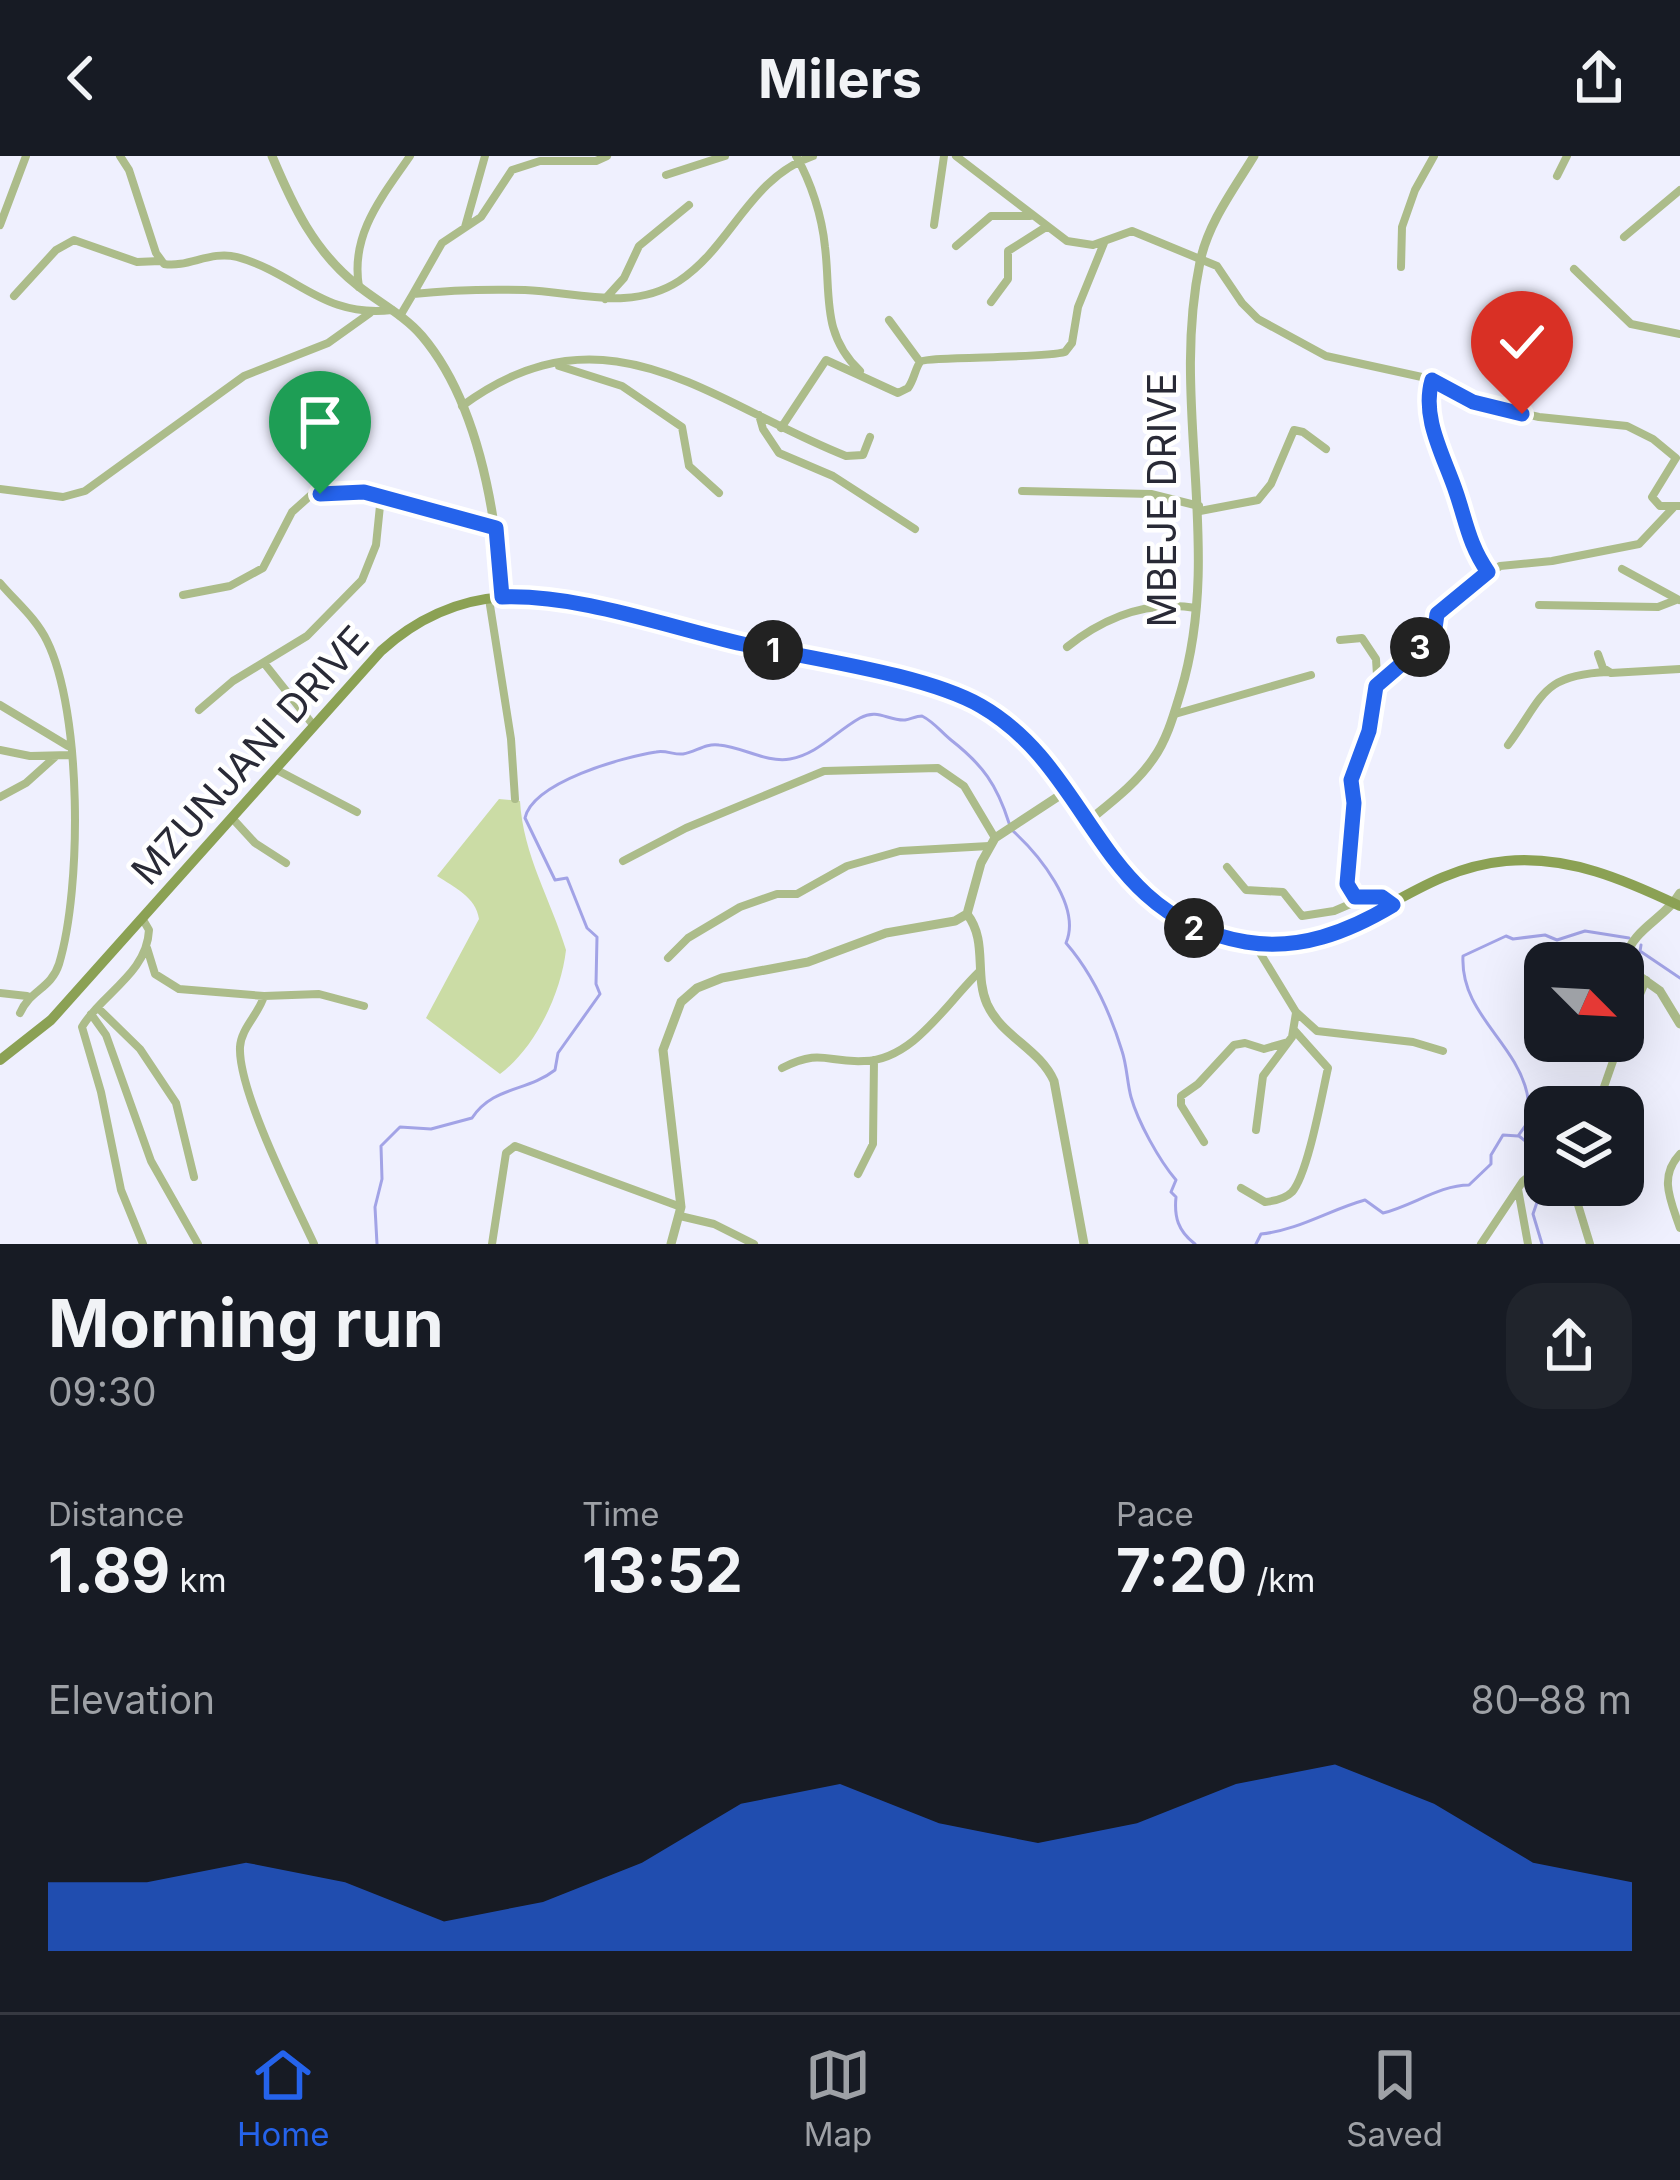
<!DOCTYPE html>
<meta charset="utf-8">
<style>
:root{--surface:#171b24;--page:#20242c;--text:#f1f3f6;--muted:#9ea1a6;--line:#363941;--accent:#2563eb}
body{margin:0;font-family:Inter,sans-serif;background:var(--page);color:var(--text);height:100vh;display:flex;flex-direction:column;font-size:45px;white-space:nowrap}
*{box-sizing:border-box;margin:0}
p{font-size:39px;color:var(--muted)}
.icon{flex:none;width:66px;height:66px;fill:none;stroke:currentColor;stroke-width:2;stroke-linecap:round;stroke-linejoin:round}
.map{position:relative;height:1088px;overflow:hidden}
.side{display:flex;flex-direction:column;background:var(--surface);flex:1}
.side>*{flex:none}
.needle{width:78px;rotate:114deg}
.controls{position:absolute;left:1524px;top:786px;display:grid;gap:24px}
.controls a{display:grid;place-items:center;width:120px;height:120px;border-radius:24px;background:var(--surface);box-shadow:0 12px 48px #0002;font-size:60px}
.pin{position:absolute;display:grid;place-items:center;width:102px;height:102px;color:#fff;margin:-123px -51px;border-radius:50% 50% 50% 0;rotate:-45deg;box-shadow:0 0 12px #0007}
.pin .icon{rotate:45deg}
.km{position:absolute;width:60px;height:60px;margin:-30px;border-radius:50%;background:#222;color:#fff;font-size:33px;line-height:60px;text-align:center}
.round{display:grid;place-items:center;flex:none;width:126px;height:126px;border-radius:36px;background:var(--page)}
.summary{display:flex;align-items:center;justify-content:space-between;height:204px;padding:0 48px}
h1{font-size:66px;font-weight:700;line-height:90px}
.figures{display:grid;grid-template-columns:repeat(3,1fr);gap:18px;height:204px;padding:12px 48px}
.figures div{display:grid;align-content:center}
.figures b{font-size:60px;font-weight:700}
.figures small{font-size:33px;font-weight:400}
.figures p{font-size:33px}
.chart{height:336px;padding:24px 48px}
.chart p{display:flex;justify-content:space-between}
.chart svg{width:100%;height:216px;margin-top:12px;fill:var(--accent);opacity:.7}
header{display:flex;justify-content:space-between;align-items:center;height:156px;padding:0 48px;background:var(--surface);font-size:54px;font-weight:700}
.tabs{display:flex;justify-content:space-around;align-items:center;height:168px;border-top:3px solid var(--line);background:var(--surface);font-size:33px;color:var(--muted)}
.tabs a{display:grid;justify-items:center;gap:6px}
.tabs .on{color:var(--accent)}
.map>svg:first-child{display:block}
.green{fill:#cbdca5}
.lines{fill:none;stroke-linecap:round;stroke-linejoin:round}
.stream{stroke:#a2a3e6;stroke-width:3}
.minor{stroke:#acbc8a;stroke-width:8}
.tertiary{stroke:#acbc8a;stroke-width:9}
.secondary{stroke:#8ba154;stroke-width:10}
.route-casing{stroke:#fff;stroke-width:24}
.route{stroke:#2563eb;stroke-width:15}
.labels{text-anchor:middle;stroke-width:9;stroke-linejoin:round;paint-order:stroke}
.street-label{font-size:39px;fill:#292a36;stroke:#fff}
</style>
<header><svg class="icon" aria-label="back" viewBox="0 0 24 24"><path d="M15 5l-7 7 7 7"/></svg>Milers<svg class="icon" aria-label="share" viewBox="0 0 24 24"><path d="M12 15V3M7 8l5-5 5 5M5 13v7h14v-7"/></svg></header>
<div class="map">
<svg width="1680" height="1088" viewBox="0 0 1680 1088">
<rect width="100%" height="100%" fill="#eff0fe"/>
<path class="green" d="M 499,643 L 520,645 C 523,699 551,744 566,794 C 561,838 535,892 500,918 L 426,862 L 479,763 C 476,741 454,731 437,720 Z"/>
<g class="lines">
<path class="stream" d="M 1013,675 C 1038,698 1082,750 1066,787 C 1092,817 1110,856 1122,895 C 1127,910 1127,926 1131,941 C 1138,966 1159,1004 1176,1024 L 1171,1036 L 1176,1041 C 1174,1061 1178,1075 1195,1088
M 1641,789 L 1640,795 L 1680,822
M 1519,980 L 1545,1001
M 377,1088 L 375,1051 L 382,1023 L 381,990 L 400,971 L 431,973 L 472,962 C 493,930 527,936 555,914 L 558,897 L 600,838 L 596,828 L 597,781 L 587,772 L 567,722 L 555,724 L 525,662 C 533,626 623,601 656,596 C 666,594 674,599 683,598 C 696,596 705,587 719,589 C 743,591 766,607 790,603 C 818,598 835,576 860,562 C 878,552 888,565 905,564 C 911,563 916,560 922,560 C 934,566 941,576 951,584 C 983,609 997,629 1009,667
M 1256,1088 L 1261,1078 C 1299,1074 1329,1054 1365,1044 L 1383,1057 C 1412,1050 1440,1029 1469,1029 L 1491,1008 L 1491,999 L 1503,979 L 1518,980 L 1528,966 C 1528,957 1529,946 1527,937 C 1515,885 1460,857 1463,800 L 1506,780 L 1513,783 L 1545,779 L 1557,784 L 1585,775 L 1629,782
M 1542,1088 L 1533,1058 L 1545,1023"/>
<path class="minor" d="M 120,0 L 129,14 L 156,97 L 164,108 C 188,112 211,94 237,101 C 298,118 322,162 392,154
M 796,0 C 811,26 822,60 825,91 C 831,139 821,178 860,215
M 956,0 L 1067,85 L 1093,89 L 1132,75 L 1217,110 L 1242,147 L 1258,163 L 1326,200 L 1440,225 L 1480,248 L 1539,261 L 1627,270 L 1653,283 L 1676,302 L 1652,341 L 1660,350 L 1680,350
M 666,19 L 725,0
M 1557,20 L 1567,0
M 0,69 L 26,0
M 934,69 L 944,0
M 465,71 L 485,0
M 1624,81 L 1680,34
M 956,90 L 991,60 L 1030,60
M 1401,111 L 1402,71 L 1415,34 L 1434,0
M 1574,113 L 1631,168 L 1680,178
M 359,131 C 350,78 382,41 410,0
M 413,138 L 442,87 L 481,61 L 512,14 L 540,5 L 596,5 L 607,0
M 14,140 L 56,94 L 74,84 L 137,106 L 160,105
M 605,143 L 624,122 L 639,90 L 689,49
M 991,146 L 1008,123 L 1008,95 L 1046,71
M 400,160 L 413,138 C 450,134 488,133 525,134 C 577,136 631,156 679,125 C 732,90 749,22 813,0
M 889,164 L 920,206
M 559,210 L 622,230 L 682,271 L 689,310 L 719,337
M 1432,224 C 1422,263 1444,299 1456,335 C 1466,365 1470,389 1488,415
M 462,250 C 607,143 711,247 846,300 L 863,299 L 870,281
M 759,259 L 763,273 L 779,297 L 833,320 L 915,373
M 781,272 L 826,204 L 898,237 L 908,232 C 914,224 915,213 920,206 C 925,200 1042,203 1065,196 L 1072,187 L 1078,151 L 1104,87
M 0,333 L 63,341 L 85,335 L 244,220 L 328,187 L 370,157
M 1022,335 L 1151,338 L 1199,350
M 1200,355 L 1258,344 L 1271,328 L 1294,274 L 1303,276 L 1326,293
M 1622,413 L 1679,444
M 0,427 C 16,446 36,462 47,485 C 82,556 82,732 59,808 C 51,833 30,834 20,857
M 183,439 L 230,430 L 263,412 L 292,356 L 311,339 L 364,336 L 495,372
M 489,443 L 511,583 L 515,643
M 1539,449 L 1658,451 L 1676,444
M 1340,484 L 1362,482 L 1376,503 L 1377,519 L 1369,575 L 1351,624 L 1354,647 L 1348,732 L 1355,741 L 1381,741 L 1392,748
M 1067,491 C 1105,461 1147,444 1196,452
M 1598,498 L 1603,512 L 1611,517 L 1680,513
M 264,507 L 314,570
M 1376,530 L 1434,480 L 1437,458 L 1500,410 L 1552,405 L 1639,388 L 1673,352
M 0,549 L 68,590
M 199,554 L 233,525 L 307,480 L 362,424 L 376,389 L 381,340
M 1175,558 L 1311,519
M 1508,589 C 1544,540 1541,519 1608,516
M 0,594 L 30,600 L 70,599
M 275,613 L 357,656
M 0,641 L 26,627 L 55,601
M 232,662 L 255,687 L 286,707
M 623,705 L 686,672 L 824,615 L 938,612 L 964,630 L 995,682
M 1227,711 L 1246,734 L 1283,736 L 1302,760 L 1334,755 L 1362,743
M 142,762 L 149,774 C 147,818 101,838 82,871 L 101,936 L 121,1034 L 143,1088
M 1254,787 L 1296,856 L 1317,875 L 1413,886 L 1443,895
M 147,792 L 155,818 L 179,833 L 264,840 L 319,838 L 364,850
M 668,802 L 688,782 L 740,751 L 777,738 L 797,738 L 847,710 L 900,695 L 989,690
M 0,837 L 27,840
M 264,840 C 259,858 241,872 240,891 C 238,935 294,1045 314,1088
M 98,852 L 140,893 L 176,947 L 194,1021
M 91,858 L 106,879 L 151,1005 L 198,1088
M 1623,879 L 1646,824
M 782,912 C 822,892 826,907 864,905 C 914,904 947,846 980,815
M 1597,951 L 1620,885
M 1256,974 L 1263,920 L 1292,881 L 1296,857
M 1204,986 L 1181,949 L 1181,940 L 1198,928 L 1234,889 L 1245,887 L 1264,893 L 1288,886
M 1680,998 C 1658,1021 1671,1045 1680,1072
M 858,1018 L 873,988 L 874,904
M 1572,1029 L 1590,1088
M 1241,1032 L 1265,1046 C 1274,1045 1285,1043 1292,1036 C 1308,1018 1322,938 1328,912 L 1294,874
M 1518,1033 L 1528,1088
M 680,1060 L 714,1068 L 754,1088
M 492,1088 L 506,997 L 515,990 L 681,1051
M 1481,1088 L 1523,1025 L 1545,1007"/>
<path class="tertiary" d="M 272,0 C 293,50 314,95 357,129 C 378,146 404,159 422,180 C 478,246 496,357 502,441
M 1087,666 C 1110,647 1136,628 1153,603 C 1167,584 1174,558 1181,535 C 1224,391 1170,250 1200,106 C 1208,67 1234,33 1254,0
M 1680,737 C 1665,763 1633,772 1625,803 L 1629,813 L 1660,835 L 1680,868
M 967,758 C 988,785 974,818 987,848 C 1002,881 1039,892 1054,925 L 1084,1088
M 967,758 L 981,707 L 995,682 L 1065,636
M 671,1088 L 681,1051 L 663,894 L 681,846 L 697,832 L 722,822 L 808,806 L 886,777 L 955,765 L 967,758"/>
<path class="secondary" d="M 0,904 L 51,864 L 381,495 C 415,464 457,444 503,441 C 564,437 664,469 726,484 C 800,500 885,511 956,538 C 973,544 988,554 1003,565 C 1077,622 1103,729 1191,770 C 1332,836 1385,716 1506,705 C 1568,699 1625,724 1680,750"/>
</g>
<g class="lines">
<g class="route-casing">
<path id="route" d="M 320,338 L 364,336 L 496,372 L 502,441 C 579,438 668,471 743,488 C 810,503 925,518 981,550 C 1094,615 1096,761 1246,786 C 1299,795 1348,776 1393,749 L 1382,741 L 1355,741 L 1347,728 L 1354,647 L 1351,624 L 1369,575 L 1376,530 L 1434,480 L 1437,458 L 1488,416 C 1469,389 1466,365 1456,336 C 1444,300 1421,262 1432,224 L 1473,246 L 1522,258"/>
</g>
<use href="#route" class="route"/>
</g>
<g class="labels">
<g class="street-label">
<text transform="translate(1162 344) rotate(-90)" y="14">MBEJE DRIVE</text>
<text transform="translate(250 599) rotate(-48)" y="14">MZUNJANI DRIVE</text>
</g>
</g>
</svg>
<div class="controls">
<a><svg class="needle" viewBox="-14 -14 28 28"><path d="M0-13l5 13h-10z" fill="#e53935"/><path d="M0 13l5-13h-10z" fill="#9ea1a6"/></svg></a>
<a><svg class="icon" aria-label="layers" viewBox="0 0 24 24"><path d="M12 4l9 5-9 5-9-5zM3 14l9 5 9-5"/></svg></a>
</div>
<div class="pin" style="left:320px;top:338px;background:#1e9e55"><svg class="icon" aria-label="arrive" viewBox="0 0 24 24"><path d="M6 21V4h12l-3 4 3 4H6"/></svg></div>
<div class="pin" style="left:1522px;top:258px;background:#d93025"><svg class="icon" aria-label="check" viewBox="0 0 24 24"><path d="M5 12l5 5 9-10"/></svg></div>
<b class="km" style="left:773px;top:494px">1</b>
<b class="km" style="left:1194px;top:772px">2</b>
<b class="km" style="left:1420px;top:491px">3</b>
</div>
<section class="side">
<div class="summary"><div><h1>Morning run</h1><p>09:30</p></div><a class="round"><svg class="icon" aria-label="share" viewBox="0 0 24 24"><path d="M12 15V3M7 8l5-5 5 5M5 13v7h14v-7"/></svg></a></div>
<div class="figures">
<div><p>Distance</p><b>1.89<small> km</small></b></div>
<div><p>Time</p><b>13:52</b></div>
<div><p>Pace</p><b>7:20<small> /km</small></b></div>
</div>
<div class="chart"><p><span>Elevation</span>80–88 m</p>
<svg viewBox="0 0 160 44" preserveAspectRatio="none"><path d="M0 44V30L10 30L20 26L30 30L40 38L50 34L60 26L70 14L80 10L90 18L100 22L110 18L120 10L130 6L140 14L150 26L160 30V44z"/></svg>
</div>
</section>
<nav class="tabs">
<a class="on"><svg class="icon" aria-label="home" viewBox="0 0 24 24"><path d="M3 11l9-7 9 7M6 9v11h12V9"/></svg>Home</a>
<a><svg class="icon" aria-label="map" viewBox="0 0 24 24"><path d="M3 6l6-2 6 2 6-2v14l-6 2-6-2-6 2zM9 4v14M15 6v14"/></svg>Map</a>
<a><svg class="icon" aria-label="saved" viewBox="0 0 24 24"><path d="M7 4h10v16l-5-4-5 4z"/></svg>Saved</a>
</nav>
